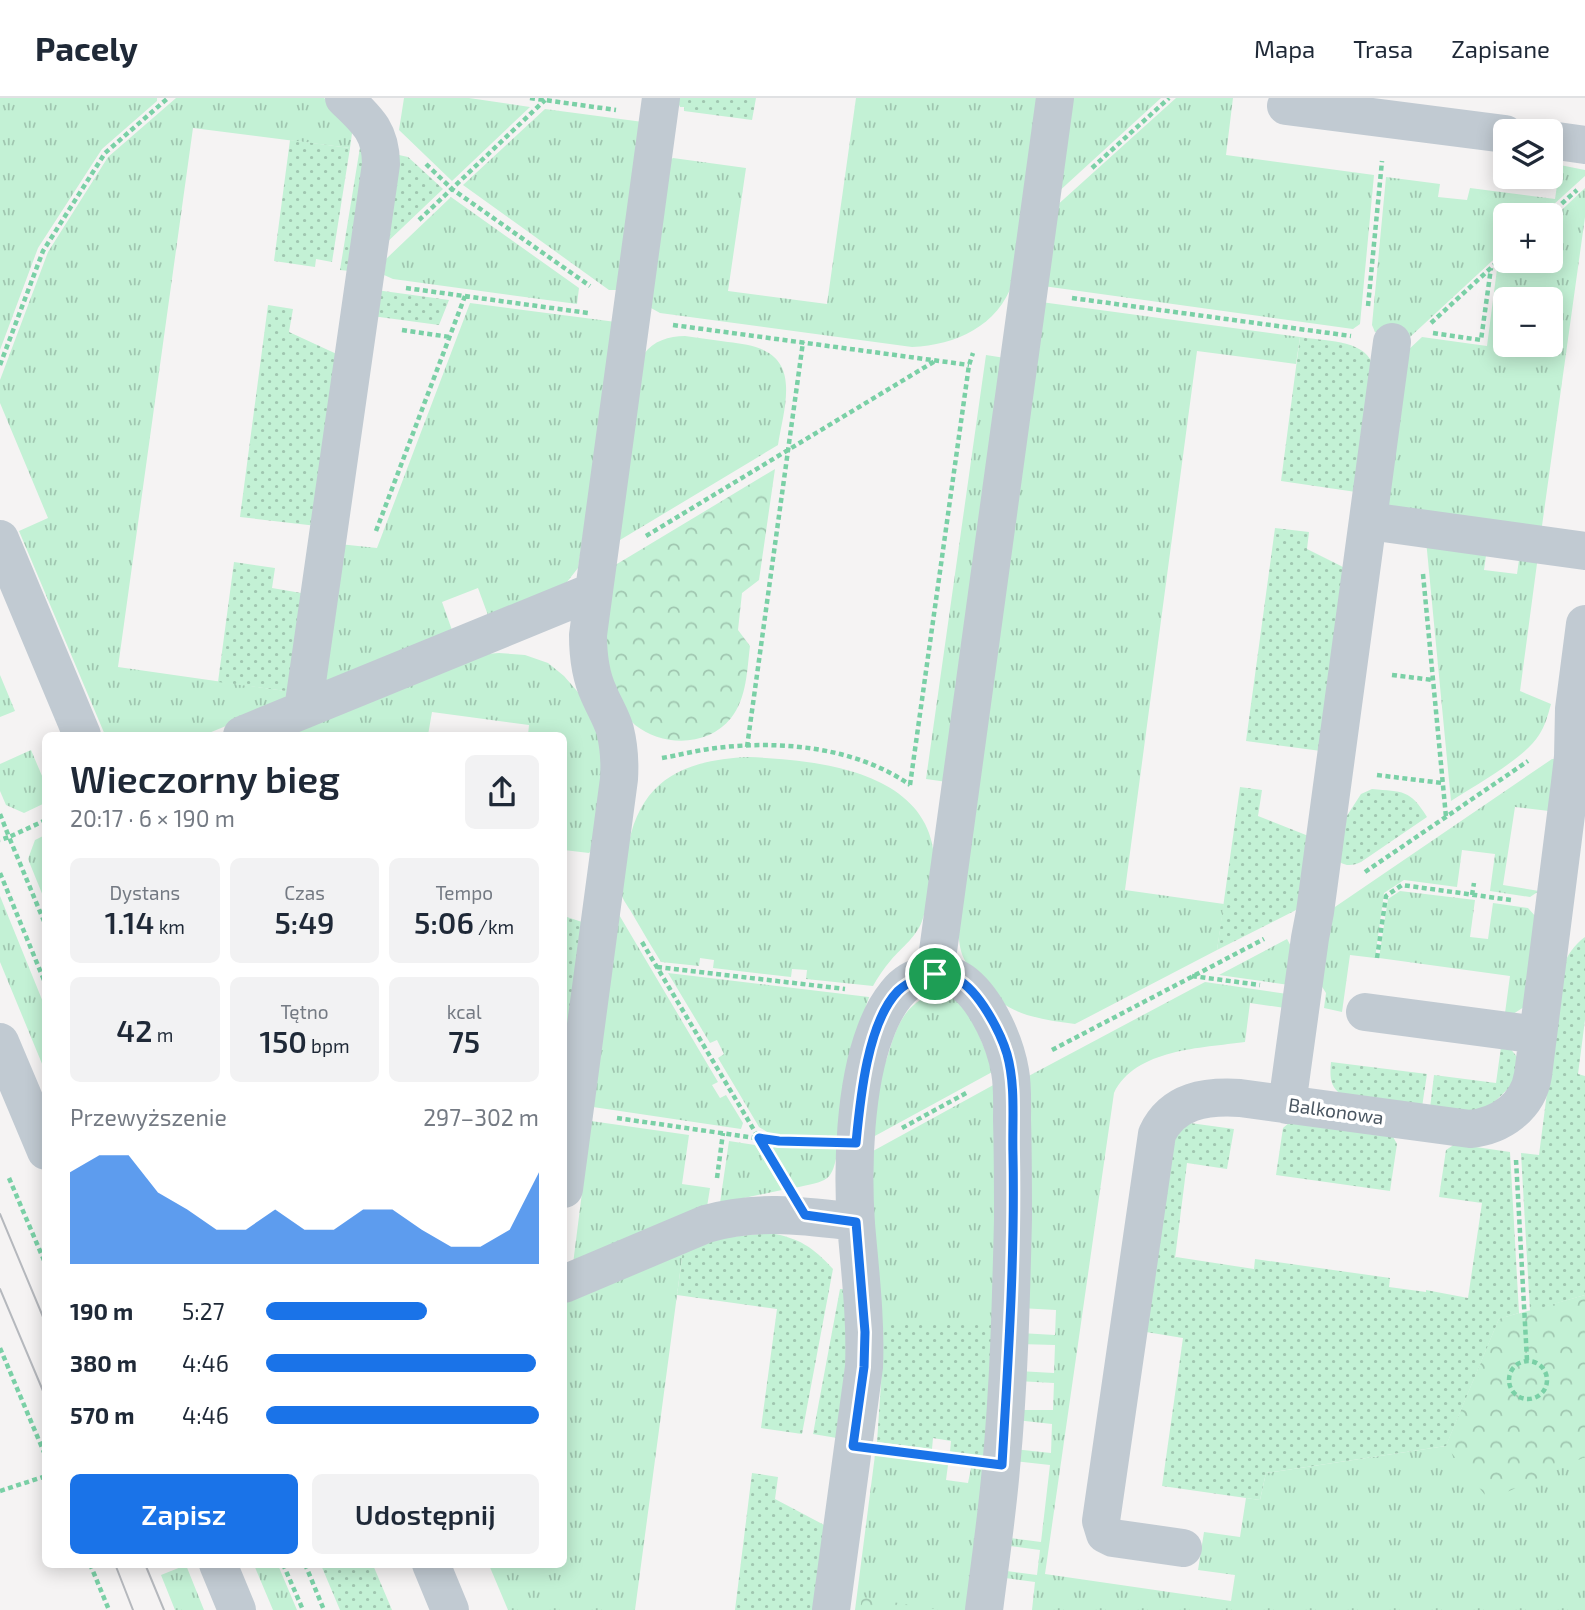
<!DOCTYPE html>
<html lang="pl">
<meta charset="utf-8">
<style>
:root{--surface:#fff;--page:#f2f2f3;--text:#1f2937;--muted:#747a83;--line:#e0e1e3;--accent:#1a73e8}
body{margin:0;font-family:"Exo 2",sans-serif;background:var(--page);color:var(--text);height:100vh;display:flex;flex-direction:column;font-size:26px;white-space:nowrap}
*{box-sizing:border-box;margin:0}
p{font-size:23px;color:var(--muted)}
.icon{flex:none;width:38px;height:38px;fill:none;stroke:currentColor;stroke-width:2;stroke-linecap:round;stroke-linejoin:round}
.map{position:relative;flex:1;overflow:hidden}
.sheet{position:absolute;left:42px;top:634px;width:525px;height:836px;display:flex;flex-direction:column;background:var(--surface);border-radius:10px;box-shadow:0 4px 18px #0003}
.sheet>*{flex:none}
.buttons{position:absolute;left:1493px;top:21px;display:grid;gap:14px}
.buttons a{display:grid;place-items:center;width:70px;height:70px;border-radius:10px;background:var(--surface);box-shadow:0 4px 18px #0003;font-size:35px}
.pin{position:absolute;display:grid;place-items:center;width:60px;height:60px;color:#fff;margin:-30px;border:4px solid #fff;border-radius:50%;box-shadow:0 2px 7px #0007}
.round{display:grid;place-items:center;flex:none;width:74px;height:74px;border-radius:10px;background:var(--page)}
.headline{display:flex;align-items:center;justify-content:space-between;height:119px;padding:0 28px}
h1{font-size:38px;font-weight:600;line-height:52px}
.stats{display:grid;grid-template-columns:repeat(3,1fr);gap:10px;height:119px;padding:7px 28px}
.stats div{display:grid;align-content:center;border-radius:10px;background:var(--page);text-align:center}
.stats b{font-size:30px;font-weight:600}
.stats small{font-size:19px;font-weight:400}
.stats p{font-size:19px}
.chart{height:196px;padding:14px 28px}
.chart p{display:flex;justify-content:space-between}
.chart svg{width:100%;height:126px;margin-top:7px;fill:var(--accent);opacity:.7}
.cta{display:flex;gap:14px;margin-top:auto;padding:14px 28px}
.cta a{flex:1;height:80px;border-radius:10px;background:var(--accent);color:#fff;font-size:28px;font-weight:600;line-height:80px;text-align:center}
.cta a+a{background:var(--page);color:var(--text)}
ul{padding:0 28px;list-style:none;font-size:23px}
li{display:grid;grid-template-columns:112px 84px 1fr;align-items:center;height:52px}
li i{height:18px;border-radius:9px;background:var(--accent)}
header{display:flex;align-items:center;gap:42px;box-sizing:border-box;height:98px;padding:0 35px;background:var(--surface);border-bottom:2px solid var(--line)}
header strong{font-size:33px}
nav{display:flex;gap:38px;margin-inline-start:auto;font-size:24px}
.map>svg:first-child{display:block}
.grass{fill:url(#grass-tufts);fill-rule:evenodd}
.park{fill:url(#park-crowns)}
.garden{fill:url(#garden-dots)}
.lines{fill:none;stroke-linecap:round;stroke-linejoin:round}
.path{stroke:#7ad0a6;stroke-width:4.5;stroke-dasharray:5 3.5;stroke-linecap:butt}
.minor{stroke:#c1cad2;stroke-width:38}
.tram{stroke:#b5b8bd;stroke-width:2}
.route-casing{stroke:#fff;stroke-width:14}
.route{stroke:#1a73e8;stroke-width:9}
.labels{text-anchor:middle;stroke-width:7;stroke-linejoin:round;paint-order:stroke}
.street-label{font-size:19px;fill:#4a5661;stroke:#fff}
</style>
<header>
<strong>Pacely</strong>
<nav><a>Mapa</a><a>Trasa</a><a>Zapisane</a></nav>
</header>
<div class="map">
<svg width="1585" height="1512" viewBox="0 0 1585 1512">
<defs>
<pattern id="grass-tufts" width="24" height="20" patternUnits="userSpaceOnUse" patternTransform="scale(1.75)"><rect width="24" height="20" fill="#c3f1d5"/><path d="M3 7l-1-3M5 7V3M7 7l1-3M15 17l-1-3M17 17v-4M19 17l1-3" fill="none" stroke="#a0c6b0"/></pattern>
<pattern id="park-crowns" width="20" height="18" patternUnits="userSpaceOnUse" patternTransform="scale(1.75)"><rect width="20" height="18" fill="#c3f1d5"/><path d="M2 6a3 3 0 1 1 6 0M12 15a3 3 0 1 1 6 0" fill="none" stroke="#a0c6b0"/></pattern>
<pattern id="garden-dots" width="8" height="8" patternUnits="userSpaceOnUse" patternTransform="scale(1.75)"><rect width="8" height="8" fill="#c3f1d5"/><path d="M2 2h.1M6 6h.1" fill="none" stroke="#a0c6b0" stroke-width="1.8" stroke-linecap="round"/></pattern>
</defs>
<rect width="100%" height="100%" fill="#f5f3f3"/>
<path class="grass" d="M 0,0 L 157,0 L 157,3 L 102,51 L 38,150 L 0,252 Z
M 176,0 L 324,0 L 353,28 L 350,50 L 193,30 L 118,569 L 293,594 L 292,601 L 204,637 L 105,637 L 19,433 L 48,420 L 0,305 L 0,282 L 48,154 L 108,59 Z
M 404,0 L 469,0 L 530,9 L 452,83 L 399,32 Z
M 856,0 L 1040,0 L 1013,184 C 998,228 956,247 912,249 L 660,215 L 651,210 L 667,64 L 673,60 L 746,70 L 728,193 L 827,206 Z
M 1069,0 L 1161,0 L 1056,96 Z
M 1176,0 L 1233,0 L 1226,57 L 1374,77 L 1360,226 L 1353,231 L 1043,188 L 1054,110 Z
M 545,11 L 643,24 L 617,192 L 609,192 L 463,87 Z
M 1560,67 L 1585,72 L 1585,78 L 1542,117 L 1505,117 L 1505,151 L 1410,239 L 1375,234 L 1372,227 L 1386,79 L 1440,86 L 1438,99 L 1467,102 L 1470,90 L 1555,101 Z
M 1585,90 L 1585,119 L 1541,435 L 1384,413 L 1406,254 L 1422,239 L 1487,248 L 1497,171 L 1506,163 L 1550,163 L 1551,122 ZM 1505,201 L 1550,201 L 1550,247 L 1505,247 Z
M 451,99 L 579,190 L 577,206 L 393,181 L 384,177 L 386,161 Z
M 1041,204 L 1300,239 L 1296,266 L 1197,253 L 1125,792 L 1224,806 L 1217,852 L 1075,926 C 1051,923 1021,919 1001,904 C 994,899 988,890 982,884 C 963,863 960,859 958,830 Z
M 470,205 L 616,224 L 578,470 L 567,484 L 489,520 L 478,490 L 442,504 L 453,535 L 319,590 L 339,446 L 377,450 Z
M 685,238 C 699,240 714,242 728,244 C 756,247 785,253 786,288 C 787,307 781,328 778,347 L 615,445 L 644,256 C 653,243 669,238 685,238 Z
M 986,257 L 1005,260 L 947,684 L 926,681 Z
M 1426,442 L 1487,450 L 1484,472 L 1517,476 L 1520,455 L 1538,458 L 1520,593 L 1551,606 C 1548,617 1545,628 1539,637 C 1525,660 1474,688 1451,703 Z
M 499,555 L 525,557 L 548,565 L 564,578 L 583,600 L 596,623 L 603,671 L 591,753 L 589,755 L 564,752 L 564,637 L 528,637 L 529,627 L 432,614 L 428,637 L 280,637 L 486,556 Z
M 0,577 L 15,613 L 0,619 Z
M 31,652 L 45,685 L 45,705 L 24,715 L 6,707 L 0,693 L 0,666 Z
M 749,659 C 815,662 926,672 934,757 C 935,769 930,783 928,794 C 927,802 926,812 923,820 C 918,838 902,849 891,862 C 884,870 878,879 873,888 L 806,881 L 807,872 L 792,871 L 791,879 L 713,870 L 714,862 L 700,860 L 699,868 L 661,864 C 651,848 642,832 633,817 C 630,811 624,804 622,798 C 619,790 625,765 627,755 C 638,683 681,662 749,659 Z
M 1552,661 L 1556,661 L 1549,713 L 1515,709 L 1503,787 L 1539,793 L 1530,799 L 1490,793 L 1495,756 L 1462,752 L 1457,789 L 1404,782 L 1384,795 L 1375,860 L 1350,857 L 1342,914 L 1324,910 L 1326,895 L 1319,884 L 1329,813 Z
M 45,737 L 45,803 L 28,761 L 35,742 Z
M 1400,793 L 1475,802 L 1470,839 L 1488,841 L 1493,805 L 1528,810 L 1536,819 L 1524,909 L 1513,916 L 1505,915 L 1510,878 L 1379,860 L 1388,801 Z
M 0,798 L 45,909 L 45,973 L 0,864 Z
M 618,815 L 718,984 L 712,987 L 720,1000 L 726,997 L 743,1025 L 741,1031 L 593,1009 Z
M 1287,841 L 1293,852 L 1289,887 L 1219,877 Z
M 668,875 L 869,899 L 862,921 L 840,1039 L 772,1037 L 759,1029 L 718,960 L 724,956 L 717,942 L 710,945 Z
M 1205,884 L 1287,896 L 1285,910 L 1250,905 L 1245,944 C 1202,950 1135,951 1114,995 L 1045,1476 L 1231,1503 L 1235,1477 L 1198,1472 L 1204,1434 L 1240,1439 L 1246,1400 L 1260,1402 L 1266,1375 L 1446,1348 L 1499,1221 L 1519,1215 L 1521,1259 L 1585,1331 L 1585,1512 L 1032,1512 L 1035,1484 L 998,1479 L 999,1472 L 1037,1477 L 1040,1452 L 1002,1447 L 1003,1439 L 1041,1444 L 1050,1367 L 1013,1363 L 1014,1351 L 1051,1355 L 1052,1326 L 1015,1322 L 1016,1312 L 1053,1312 L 1054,1285 L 1017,1283 L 1018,1273 L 1054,1275 L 1055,1247 L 1019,1246 L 1020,1235 L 1055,1237 L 1056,1212 L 1020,1210 L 1023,981 Z
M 937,895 L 950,897 L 967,909 L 994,973 L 873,1039 C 874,1024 873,1006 876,991 C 879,980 883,970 887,960 C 896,930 904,904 937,895 Z
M 997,985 L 999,1224 L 879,1224 L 872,1125 L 873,1053 Z
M 591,1023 L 689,1037 L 682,1086 L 710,1090 L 707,1109 L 573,1166 Z
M 729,1043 L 755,1047 L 782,1092 L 720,1105 Z
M 775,1048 L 838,1050 C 832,1086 828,1082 794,1090 L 772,1051 Z
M 683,1152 L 635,1512 L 508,1512 L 489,1467 L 564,1466 L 564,1202 Z
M 875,1357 L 948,1367 L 946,1382 L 968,1385 L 971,1370 L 991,1372 L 974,1512 L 855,1512 Z
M 186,1467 L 204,1512 L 175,1512 L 161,1477 Z
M 254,1467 L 278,1467 L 297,1512 L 273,1512 Z"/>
<path class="park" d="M 775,371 L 759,482 L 742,495 L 738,532 L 750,548 C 747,572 747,600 731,620 C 708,649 663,649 635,627 C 632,624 627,619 625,615 C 621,608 605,567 604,560 C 603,552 605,542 606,533 C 608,512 610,491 612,469 Z
M 1585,1197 L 1585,1359 L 1489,1402 L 1446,1348 L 1499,1221 Z
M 862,1499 L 941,1512 L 860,1512 Z"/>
<path class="garden" d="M 676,0 L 756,0 L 752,22 L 684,13 L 684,9 L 680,9 Z
M 362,37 L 371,47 L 350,173 L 340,172 Z
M 290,42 L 350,50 L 332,164 L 316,161 L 315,169 L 274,163 Z
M 399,57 L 408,59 L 443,91 L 382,149 Z
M 376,192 L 449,202 L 439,227 L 372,218 Z
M 268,207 L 293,211 L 289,234 L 341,258 L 317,428 L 240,419 Z
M 1300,239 C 1322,243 1363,241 1372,265 L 1356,394 L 1281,383 Z
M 1275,430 L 1309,434 L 1307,451 L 1347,471 L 1321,653 L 1246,643 Z
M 234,464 L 275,470 L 272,490 L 307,496 L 293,594 L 218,584 Z
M 1240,689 L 1262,692 L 1258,718 L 1311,739 L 1302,809 L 1217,852 Z
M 1372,691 C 1403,694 1410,691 1427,719 L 1361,764 C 1354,767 1347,769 1340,764 L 1341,727 L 1361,696 Z
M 564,818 L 582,824 L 564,964 Z
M 1585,839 L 1585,922 L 1578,976 L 1585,978 L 1585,1197 L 1530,1213 L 1521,1055 L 1539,1057 L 1563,870 C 1567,857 1574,847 1585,839 Z
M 1501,949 L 1509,949 L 1518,960 L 1514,985 L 1485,1013 L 1430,1010 L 1434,977 L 1496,985 Z
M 1331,964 L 1427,976 L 1422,1009 L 1341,996 C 1329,989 1330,976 1331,964 Z
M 1290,1024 L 1392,1037 L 1397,1046 L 1390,1093 L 1276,1077 L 1283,1030 Z
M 1190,1025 L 1234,1031 L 1227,1071 L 1187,1065 L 1175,1160 L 1176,1159 L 1254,1171 L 1255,1161 L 1390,1180 L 1389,1189 L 1426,1194 L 1426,1192 L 1468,1200 L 1482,1105 L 1439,1099 L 1446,1052 L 1455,1046 L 1510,1054 L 1519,1215 L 1499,1221 L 1446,1348 L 1266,1375 L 1260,1402 L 1162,1388 L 1183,1240 L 1146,1234 L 1175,1037 Z
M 770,1135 C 799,1140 813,1149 833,1171 L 802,1336 L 761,1330 L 777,1211 L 677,1197 L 683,1152 L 710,1141 Z
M 840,1191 L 845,1191 L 852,1211 L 837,1340 L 813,1336 Z
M 879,1224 L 999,1224 L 992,1359 L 950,1354 L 951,1343 L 933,1340 L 932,1351 L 877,1344 L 882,1271 Z
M 752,1375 L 778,1379 L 775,1401 L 828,1429 L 817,1512 L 735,1512 Z
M 321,1467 L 373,1467 L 392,1512 L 340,1512 Z"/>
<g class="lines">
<path class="path" d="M 530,0 L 616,12
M 426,66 L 452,91 L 590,188
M 1092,70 L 1169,0
M 1549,117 L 1577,92
M 419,122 L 545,2
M 406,190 L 588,215
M 1072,200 L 1351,238
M 1368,208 L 1382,63
M 1431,225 L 1505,157
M 673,227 L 969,267
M 402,232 L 450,239
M 1433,235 L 1481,242 L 1491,170
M 0,267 L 43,153 L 105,55 L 168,0
M 376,433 L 465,198
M 646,438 L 935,263
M 1423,476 L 1446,719
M 1392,577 L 1433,582
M 747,649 L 803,244
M 662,660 C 680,657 698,652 716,650 C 780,642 856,649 910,687
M 1377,677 L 1442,685
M 910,687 L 969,267 L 973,255
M 0,716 L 9,739 L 0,742
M 46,722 L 9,739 L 46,828
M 1365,774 L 1528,663
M 0,775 L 46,887
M 1472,797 L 1474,785
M 642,844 L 779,1074
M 1377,860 L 1386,798 L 1402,787 L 1511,802
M 657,869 L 845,891
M 1192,878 L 1260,887
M 1052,952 L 1264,841
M 617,1020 L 769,1042 L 813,1044
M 902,1030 L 968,994
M 1516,1062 L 1527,1262
M 9,1080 L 46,1167
M 717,1080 L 723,1035
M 0,1250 L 46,1359
M1509 1282a19 19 0 1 1 38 0a19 19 0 1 1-38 0Z
M 896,1353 L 960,1362
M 0,1393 L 46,1378
M 90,1466 L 109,1512
M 283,1466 L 303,1512
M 305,1466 L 324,1512"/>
<path class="minor" d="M 1286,8 L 1505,36
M 1550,42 L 1585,47
M 1369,423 L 1585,453
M 0,441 L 82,637
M 303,612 L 381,66 C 381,33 366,21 344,0
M 242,637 L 594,493
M 935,875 L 1055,0
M 1365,914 L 1538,937
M 0,944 L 46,1053
M 1287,1007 L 1310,840 L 1315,814 L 1392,244
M 564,1091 L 619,681 C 620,665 619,648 615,632 C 611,619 604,608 599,596 C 590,577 588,558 588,537 L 661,0
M 564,1186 L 706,1126 C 756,1111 805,1118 856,1124
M 1183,1450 L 1113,1440 L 1105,1436 L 1101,1423 L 1157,1036 C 1173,1002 1206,998 1240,1000 L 1470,1031 C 1500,1028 1528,1009 1533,977 L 1570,685 L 1573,659 L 1574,611 L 1585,526
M 218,1466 L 237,1512
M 431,1466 L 450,1512
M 831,1512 L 864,1269 C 866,1221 860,1173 856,1126 C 852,1068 855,988 875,935 C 880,921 887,907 896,896 C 912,875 944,869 965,886 C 987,904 1005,944 1010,973 C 1013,989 1012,1006 1012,1022 C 1013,1055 1013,1088 1013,1121 C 1011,1204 1009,1287 1001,1370 C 997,1417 990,1465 984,1512"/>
<path class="tram" d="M 0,1116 L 46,1226
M 0,1191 L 46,1300
M 115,1466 L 133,1512
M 145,1466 L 164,1512"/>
</g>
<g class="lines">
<g class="route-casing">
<path id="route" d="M 926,876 C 937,875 947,876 957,881 C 979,893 1000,933 1007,956 C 1016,988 1012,1024 1013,1057 C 1015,1161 1008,1264 1002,1367 L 853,1348 L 864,1269 L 865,1234 L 856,1124 L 805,1117 L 759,1040 L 779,1043 L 856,1045 C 860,1003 867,925 898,893 C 906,885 916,881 926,876 Z"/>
</g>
<use href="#route" class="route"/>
</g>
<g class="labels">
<g class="street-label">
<text transform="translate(1336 1013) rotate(8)" y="7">Balkonowa</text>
</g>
</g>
</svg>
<div class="buttons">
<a><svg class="icon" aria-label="layers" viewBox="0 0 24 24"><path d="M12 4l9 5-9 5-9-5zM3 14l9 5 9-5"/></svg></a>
<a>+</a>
<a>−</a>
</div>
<div class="pin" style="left:935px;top:876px;background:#1e9e55"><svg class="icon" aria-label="arrive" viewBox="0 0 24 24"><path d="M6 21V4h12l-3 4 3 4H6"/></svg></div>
<section class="sheet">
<div class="headline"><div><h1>Wieczorny bieg</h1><p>20:17 · 6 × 190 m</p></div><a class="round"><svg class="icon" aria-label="share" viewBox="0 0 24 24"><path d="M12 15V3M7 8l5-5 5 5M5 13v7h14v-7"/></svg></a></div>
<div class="stats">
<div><p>Dystans</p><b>1.14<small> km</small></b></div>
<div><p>Czas</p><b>5:49</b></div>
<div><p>Tempo</p><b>5:06<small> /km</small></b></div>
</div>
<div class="stats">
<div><b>42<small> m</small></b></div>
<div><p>Tętno</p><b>150<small> bpm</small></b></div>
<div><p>kcal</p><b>75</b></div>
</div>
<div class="chart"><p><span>Przewyższenie</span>297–302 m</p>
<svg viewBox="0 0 160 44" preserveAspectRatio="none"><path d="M0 44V12L10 6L20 6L30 19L40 25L50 32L60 32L70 25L80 32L90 32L100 25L110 25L120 32L130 38L140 38L150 32L160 12V44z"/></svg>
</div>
<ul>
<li><b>190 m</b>5:27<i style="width:59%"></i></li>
<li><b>380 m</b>4:46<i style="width:99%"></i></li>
<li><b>570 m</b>4:46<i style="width:100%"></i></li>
</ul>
<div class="cta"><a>Zapisz</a><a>Udostępnij</a></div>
</section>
</div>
